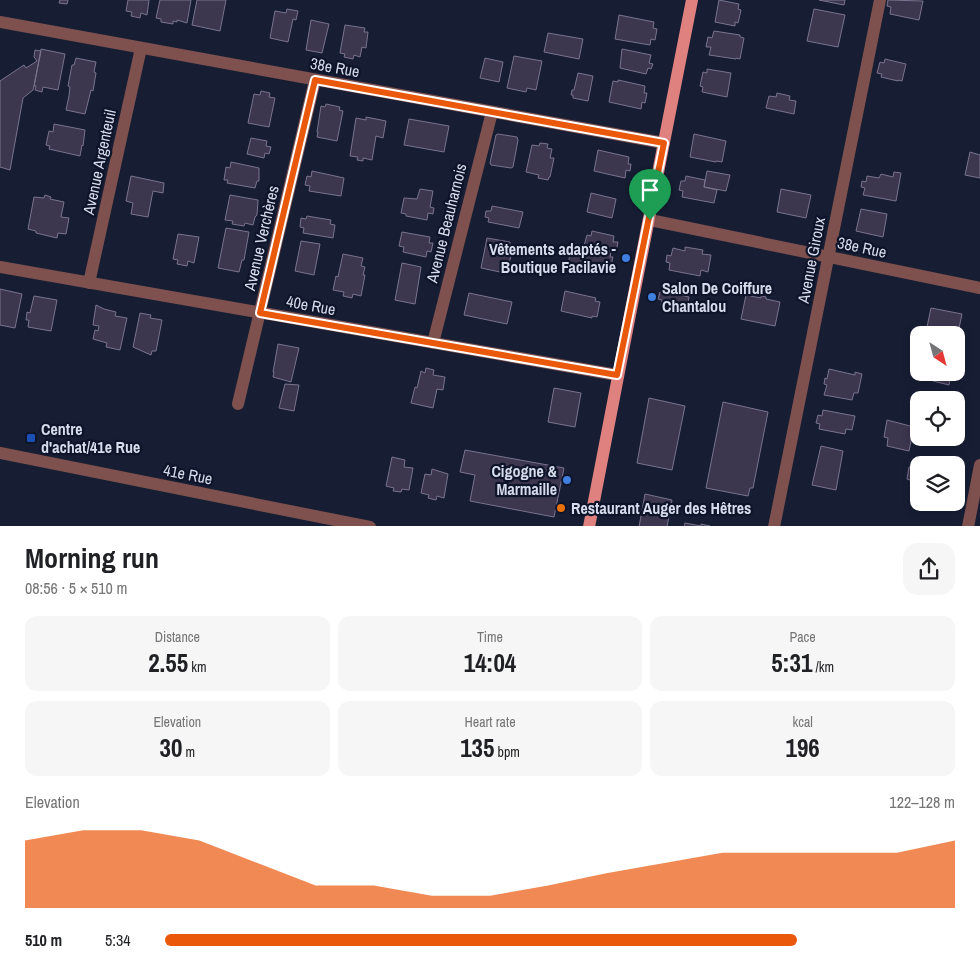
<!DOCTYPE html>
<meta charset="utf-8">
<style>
:root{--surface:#fff;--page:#f6f6f6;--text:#202124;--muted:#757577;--accent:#ea580c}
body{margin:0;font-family:"Archivo Narrow",sans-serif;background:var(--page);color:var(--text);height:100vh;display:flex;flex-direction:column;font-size:19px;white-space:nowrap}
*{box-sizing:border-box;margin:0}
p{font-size:16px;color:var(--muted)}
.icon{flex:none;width:28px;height:28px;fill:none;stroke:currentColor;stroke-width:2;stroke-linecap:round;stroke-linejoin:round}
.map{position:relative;height:526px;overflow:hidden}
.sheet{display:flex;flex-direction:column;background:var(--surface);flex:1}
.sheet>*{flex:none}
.needle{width:32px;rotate:144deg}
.fabs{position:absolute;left:910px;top:326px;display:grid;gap:10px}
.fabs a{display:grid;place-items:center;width:55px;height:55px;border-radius:10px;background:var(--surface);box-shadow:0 2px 8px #0003;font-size:25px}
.pin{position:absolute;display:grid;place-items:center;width:42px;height:42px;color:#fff;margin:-51px -21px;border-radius:50% 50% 50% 0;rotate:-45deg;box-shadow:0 0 5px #0007}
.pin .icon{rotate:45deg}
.round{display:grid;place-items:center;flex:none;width:52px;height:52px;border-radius:15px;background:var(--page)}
.head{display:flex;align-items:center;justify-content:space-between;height:85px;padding:0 25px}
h1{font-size:28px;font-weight:800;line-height:38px}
.stats{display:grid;grid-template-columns:repeat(3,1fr);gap:8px;height:85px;padding:5px 25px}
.stats div{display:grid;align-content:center;border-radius:12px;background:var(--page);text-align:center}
.stats b{font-size:25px;font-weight:800}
.stats small{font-size:14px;font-weight:400}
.stats p{font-size:14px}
.chart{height:140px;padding:10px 25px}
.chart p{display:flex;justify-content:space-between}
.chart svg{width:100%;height:90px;margin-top:5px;fill:var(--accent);opacity:.7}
ul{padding:0 25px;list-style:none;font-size:16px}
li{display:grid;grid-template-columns:80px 60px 1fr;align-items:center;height:38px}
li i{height:12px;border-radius:6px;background:var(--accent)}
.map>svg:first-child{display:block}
.building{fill:#3c364f;stroke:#7a738f}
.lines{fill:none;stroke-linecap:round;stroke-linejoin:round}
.minor{stroke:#7e514f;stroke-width:12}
.tertiary{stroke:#7e514f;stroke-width:12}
.primary{stroke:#de817f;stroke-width:12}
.route-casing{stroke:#fff;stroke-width:10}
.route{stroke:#ea580c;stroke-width:6}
.shop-dot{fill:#3f7fe0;stroke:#0e152a;stroke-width:2}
.transit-dot{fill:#1a4fb4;stroke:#0e152a;stroke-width:2}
.food-dot{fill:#e8710a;stroke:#0e152a;stroke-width:2}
.labels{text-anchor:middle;stroke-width:4.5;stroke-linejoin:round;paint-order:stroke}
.street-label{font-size:16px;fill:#d6dceb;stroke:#0e152a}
.poi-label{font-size:16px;font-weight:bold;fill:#d6dceb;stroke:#0e152a;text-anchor:start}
</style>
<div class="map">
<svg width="980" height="527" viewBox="0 0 980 527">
<rect width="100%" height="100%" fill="#171e34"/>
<path class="building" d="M 60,0 L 68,0 L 67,4 L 59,3 Z
M 128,0 L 149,0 L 147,15 L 141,13 L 140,18 L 131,16 L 132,12 L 126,11 Z
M 160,0 L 191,0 L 187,23 L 177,20 L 177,22 L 173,21 L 173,24 L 161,22 L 161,19 L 156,18 Z
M 197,0 L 226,0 L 220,31 L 192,25 Z
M 719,0 L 739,4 L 738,9 L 741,10 L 738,23 L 735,22 L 735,26 L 715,22 Z
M 819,0 L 845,0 L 844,5 Z
M 888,0 L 923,1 L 919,20 L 890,14 L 891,7 L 887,6 Z
M 287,9 L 298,11 L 296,20 L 293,19 L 288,42 L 270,38 L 275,11 L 286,13 Z
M 814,9 L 845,15 L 838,47 L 807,41 Z
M 619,15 L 654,22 L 653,28 L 657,29 L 655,40 L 651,39 L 650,45 L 615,39 Z
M 311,20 L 329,24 L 322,53 L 306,50 Z
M 345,25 L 365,28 L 364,32 L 368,32 L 366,48 L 362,47 L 360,57 L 354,55 L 353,59 L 344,57 L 345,54 L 340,53 Z
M 714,31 L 740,35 L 740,37 L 744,38 L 740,59 L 736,58 L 736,59 L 709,55 L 711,47 L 706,47 L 708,37 L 712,38 Z
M 548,33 L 583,39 L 579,59 L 544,52 Z
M 41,49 L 65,54 L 58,90 L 43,87 L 42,92 L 35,90 L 36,86 L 34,86 Z
M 622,49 L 651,55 L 649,63 L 653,64 L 651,69 L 648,68 L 646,74 L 620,68 Z
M 35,50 L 41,51 L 34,86 L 33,90 L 23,98 L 10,170 L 0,167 L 0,81 L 24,65 L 26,68 L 37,61 L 34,57 Z
M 514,56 L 542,61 L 536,90 L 527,88 L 526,92 L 507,88 Z
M 76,58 L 96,62 L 94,72 L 96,73 L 93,91 L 91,90 L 85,114 L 66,110 L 69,96 L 70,87 L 68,86 L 72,65 L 74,65 Z
M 485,58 L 503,62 L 499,82 L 480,78 Z
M 885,59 L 906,64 L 902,81 L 898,80 L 898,81 L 881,77 L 882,74 L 877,73 L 880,62 L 884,63 Z
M 707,69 L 731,73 L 727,97 L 702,92 L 703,87 L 700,86 L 703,72 L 707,73 Z
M 578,73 L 593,76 L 588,101 L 573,98 L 573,95 L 571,95 L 572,90 L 574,90 Z
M 618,80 L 645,86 L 644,93 L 647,93 L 645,103 L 642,102 L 641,109 L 609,102 L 613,81 L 618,82 Z
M 261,91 L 270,93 L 269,97 L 275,98 L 269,127 L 248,123 L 254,94 L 260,95 Z
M 777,93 L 790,96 L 789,100 L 796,101 L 794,114 L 766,108 L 769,96 L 776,97 Z
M 326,104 L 340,107 L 339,110 L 343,111 L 337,141 L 317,137 L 318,132 L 317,132 L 321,106 L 325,107 Z
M 366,117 L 386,121 L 383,138 L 376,136 L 372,160 L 363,158 L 363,161 L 357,160 L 358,157 L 350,156 L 356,118 L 366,120 Z
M 409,119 L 449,126 L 444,152 L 404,145 Z
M 54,124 L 85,130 L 83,146 L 82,145 L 80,156 L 49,149 L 50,146 L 46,145 L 49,131 L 53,132 Z
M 498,134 L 517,137 L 518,140 L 513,167 L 511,168 L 491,165 L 490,163 L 496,135 Z
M 694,134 L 726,141 L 722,162 L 716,161 L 716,162 L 690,157 Z
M 251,138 L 267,141 L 266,146 L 271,147 L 269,154 L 265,153 L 264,158 L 247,154 Z
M 540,143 L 548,144 L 547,148 L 552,149 L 550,158 L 554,158 L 550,177 L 549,177 L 548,180 L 538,178 L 539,175 L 526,172 L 532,145 L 539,146 Z
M 598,150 L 629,157 L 628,164 L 631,164 L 630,171 L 626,170 L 625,178 L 594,171 Z
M 970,152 L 980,155 L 980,178 L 965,175 Z
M 231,162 L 259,168 L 259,181 L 257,181 L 255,188 L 227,183 L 228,180 L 224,180 L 226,167 L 230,168 Z
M 312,171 L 344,178 L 341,196 L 309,191 L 310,186 L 305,185 L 307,176 L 311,177 Z
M 707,171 L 730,175 L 726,191 L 704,187 Z
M 894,172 L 901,173 L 896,201 L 863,195 L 865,188 L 861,187 L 862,181 L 866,182 L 867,176 L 879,178 L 881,174 L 893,177 Z
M 131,176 L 164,183 L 163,193 L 153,191 L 148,217 L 131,214 L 133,203 L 126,201 Z
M 686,176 L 705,180 L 704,187 L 717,190 L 714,203 L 682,197 L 683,191 L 679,190 L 681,181 L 685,181 Z
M 420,189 L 433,191 L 430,207 L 434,208 L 433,214 L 428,213 L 427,220 L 406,216 L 406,214 L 401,213 L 404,198 L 417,199 Z
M 781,189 L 811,195 L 806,218 L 777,212 Z
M 591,193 L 616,199 L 612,218 L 587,212 Z
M 45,195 L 51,197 L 50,199 L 64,202 L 61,217 L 69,218 L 66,234 L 58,233 L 57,238 L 36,233 L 36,231 L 28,229 L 34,197 L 44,198 Z
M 230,195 L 258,200 L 257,215 L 255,217 L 253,225 L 245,223 L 244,226 L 232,224 L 233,221 L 225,220 Z
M 492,206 L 523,212 L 519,228 L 488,222 L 489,218 L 485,217 L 486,211 L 491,211 Z
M 861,209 L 887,214 L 883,237 L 856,231 Z
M 307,216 L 331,220 L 330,224 L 335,225 L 333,238 L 303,233 L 304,228 L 300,227 L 301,218 L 306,219 Z
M 226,228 L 249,232 L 244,260 L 242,260 L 239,272 L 218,268 Z
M 592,231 L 614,236 L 613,242 L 618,242 L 616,252 L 611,250 L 611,252 L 584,246 L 587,235 L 591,236 Z
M 402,232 L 430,237 L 429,243 L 433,243 L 431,252 L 427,251 L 426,257 L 403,252 L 404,247 L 399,246 Z
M 178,234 L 199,237 L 194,263 L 188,261 L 187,266 L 177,264 L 178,260 L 173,259 Z
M 487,238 L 510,242 L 508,256 L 511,256 L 509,263 L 507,263 L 505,273 L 481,268 Z
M 301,241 L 320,244 L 314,275 L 295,271 Z
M 576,245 L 611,252 L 610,257 L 613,257 L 609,274 L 576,268 L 576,266 L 568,265 L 570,254 L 579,256 L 579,252 L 574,251 Z
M 685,247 L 703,250 L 702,254 L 711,255 L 708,272 L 701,270 L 700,276 L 669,270 L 670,263 L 666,262 L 667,255 L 671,256 L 673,248 L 685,251 Z
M 343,254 L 363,258 L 361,266 L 365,267 L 363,275 L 365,275 L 361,296 L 353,294 L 352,298 L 343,296 L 344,292 L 333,290 L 336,276 L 338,277 Z
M 402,263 L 421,267 L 415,304 L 395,300 Z
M 665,286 L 685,291 L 684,296 L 689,297 L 687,310 L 661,305 L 662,300 L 658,299 L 660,292 L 664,293 Z
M 0,289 L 22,294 L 15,328 L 0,325 Z
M 565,291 L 596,298 L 595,301 L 600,302 L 597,317 L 592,316 L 592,318 L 561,311 Z
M 469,293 L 512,302 L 507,324 L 464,315 Z
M 746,295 L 761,298 L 761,296 L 766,297 L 766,299 L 780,302 L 775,326 L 741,319 Z
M 34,296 L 57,300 L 51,331 L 28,327 L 29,320 L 26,320 L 27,312 L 30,313 Z
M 96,305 L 104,309 L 116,312 L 115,316 L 127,318 L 120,350 L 106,347 L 107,343 L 93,339 L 95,330 L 98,331 L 99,326 L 93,325 Z
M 931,308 L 962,314 L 958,333 L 927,327 Z
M 140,313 L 151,315 L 150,318 L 162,320 L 156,351 L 152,351 L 151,355 L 133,347 Z
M 956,343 L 962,344 L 957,375 L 951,374 L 949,385 L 933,381 L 934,372 L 956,372 Z
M 278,344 L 299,348 L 291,382 L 273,377 L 274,372 L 273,372 Z
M 426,368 L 434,370 L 433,375 L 445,377 L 443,390 L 437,389 L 433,408 L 411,403 L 415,387 L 417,388 L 421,371 L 425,373 Z
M 829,369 L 855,375 L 855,372 L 862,374 L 858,393 L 854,393 L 852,400 L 824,395 L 827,385 L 824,384 L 825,378 L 827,379 Z
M 285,384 L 299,385 L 294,411 L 279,408 Z
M 554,388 L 581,393 L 575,427 L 548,422 Z
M 649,398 L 685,406 L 672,470 L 637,463 Z
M 723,402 L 768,412 L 753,488 L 750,488 L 748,496 L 706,488 Z
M 823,410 L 855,416 L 852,430 L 846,429 L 845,434 L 819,429 L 820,424 L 816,423 L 818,415 L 822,416 Z
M 887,420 L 914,427 L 909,451 L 887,446 L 888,438 L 884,437 Z
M 821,446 L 843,451 L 836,490 L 812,485 Z
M 465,450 L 564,468 L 554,517 L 470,501 L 475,475 L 460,472 Z
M 392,457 L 405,460 L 404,467 L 413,468 L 409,490 L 402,489 L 401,492 L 393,491 L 394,488 L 386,486 Z
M 909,467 L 919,469 L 919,488 L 911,487 L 912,481 L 907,479 Z
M 432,469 L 448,474 L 444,498 L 437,496 L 436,500 L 428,498 L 429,495 L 421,493 L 425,474 L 431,475 Z
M 645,494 L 672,500 L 667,527 L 639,527 Z
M 685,523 L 701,526 L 701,524 L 710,526 L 684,527 Z"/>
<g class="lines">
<path class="minor" d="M 0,22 L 664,143
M 650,220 L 980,288
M 0,267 L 617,375
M 89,283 L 141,48
M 433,343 L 492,112
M 238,404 L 315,80
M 774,527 L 880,0
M 968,527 L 980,465"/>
<path class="tertiary" d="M 0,453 L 370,527"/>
<path class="primary" d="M 589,527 C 622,351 658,176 692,0"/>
</g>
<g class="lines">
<g class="route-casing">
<path id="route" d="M 315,80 L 664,143 L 617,375 L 260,313 Z"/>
</g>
<use href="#route" class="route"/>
</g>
<g class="shop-dot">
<circle cx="626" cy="258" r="5"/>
<circle cx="652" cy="297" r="5"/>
<circle cx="567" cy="480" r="5"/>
</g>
<rect class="transit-dot" x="26" y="433" width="10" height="10" rx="2.5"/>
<circle class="food-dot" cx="561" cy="508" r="5"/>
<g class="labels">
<g class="street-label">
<text transform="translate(335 67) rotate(10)" y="6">38e Rue</text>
<text transform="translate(99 162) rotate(-78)" y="6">Avenue Argenteuil</text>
<text transform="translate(446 223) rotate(-76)" y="6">Avenue Beauharnois</text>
<text transform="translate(261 238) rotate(-77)" y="6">Avenue Verchères</text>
<text transform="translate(862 247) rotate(12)" y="6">38e Rue</text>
<text transform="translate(811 260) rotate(-79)" y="6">Avenue Giroux</text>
<text transform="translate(311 305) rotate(10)" y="6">40e Rue</text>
<text transform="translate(188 474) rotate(11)" y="6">41e Rue</text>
</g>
<g class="poi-label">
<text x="616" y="255" text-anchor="end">Vêtements adaptés -<tspan x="616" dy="18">Boutique Facilavie</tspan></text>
<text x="662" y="294">Salon De Coiffure<tspan x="662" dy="18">Chantalou</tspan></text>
<text x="41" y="435">Centre<tspan x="41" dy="18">d'achat/41e Rue</tspan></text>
<text x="557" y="477" text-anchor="end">Cigogne &amp;<tspan x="557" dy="18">Marmaille</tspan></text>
<text x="571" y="514">Restaurant Auger des Hêtres</text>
</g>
</g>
</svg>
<div class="fabs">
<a><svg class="needle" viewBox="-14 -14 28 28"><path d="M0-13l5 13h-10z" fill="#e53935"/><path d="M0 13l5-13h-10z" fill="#757577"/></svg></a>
<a><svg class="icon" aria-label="locate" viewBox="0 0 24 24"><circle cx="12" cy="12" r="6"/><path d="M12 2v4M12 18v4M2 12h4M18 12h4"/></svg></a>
<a><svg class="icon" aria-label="layers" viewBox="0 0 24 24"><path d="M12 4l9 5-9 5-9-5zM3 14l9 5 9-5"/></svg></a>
</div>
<div class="pin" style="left:650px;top:220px;background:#1e9e55"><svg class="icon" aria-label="arrive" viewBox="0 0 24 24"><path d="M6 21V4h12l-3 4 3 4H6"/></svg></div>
</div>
<section class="sheet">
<div class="head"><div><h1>Morning run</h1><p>08:56 · 5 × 510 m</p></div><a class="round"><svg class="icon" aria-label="share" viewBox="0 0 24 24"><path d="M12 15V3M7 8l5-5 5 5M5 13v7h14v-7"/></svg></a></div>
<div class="stats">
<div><p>Distance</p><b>2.55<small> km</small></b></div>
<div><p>Time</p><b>14:04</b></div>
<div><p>Pace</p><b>5:31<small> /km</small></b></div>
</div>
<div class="stats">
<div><p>Elevation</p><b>30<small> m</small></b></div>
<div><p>Heart rate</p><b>135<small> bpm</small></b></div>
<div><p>kcal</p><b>196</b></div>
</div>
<div class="chart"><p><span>Elevation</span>122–128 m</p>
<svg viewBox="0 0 160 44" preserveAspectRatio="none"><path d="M0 44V11L10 6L20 6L30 11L40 22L50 33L60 33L70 38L80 38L90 33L100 27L110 22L120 17L130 17L140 17L150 17L160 11V44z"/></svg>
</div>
<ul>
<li><b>510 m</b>5:34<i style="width:80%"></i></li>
</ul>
</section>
